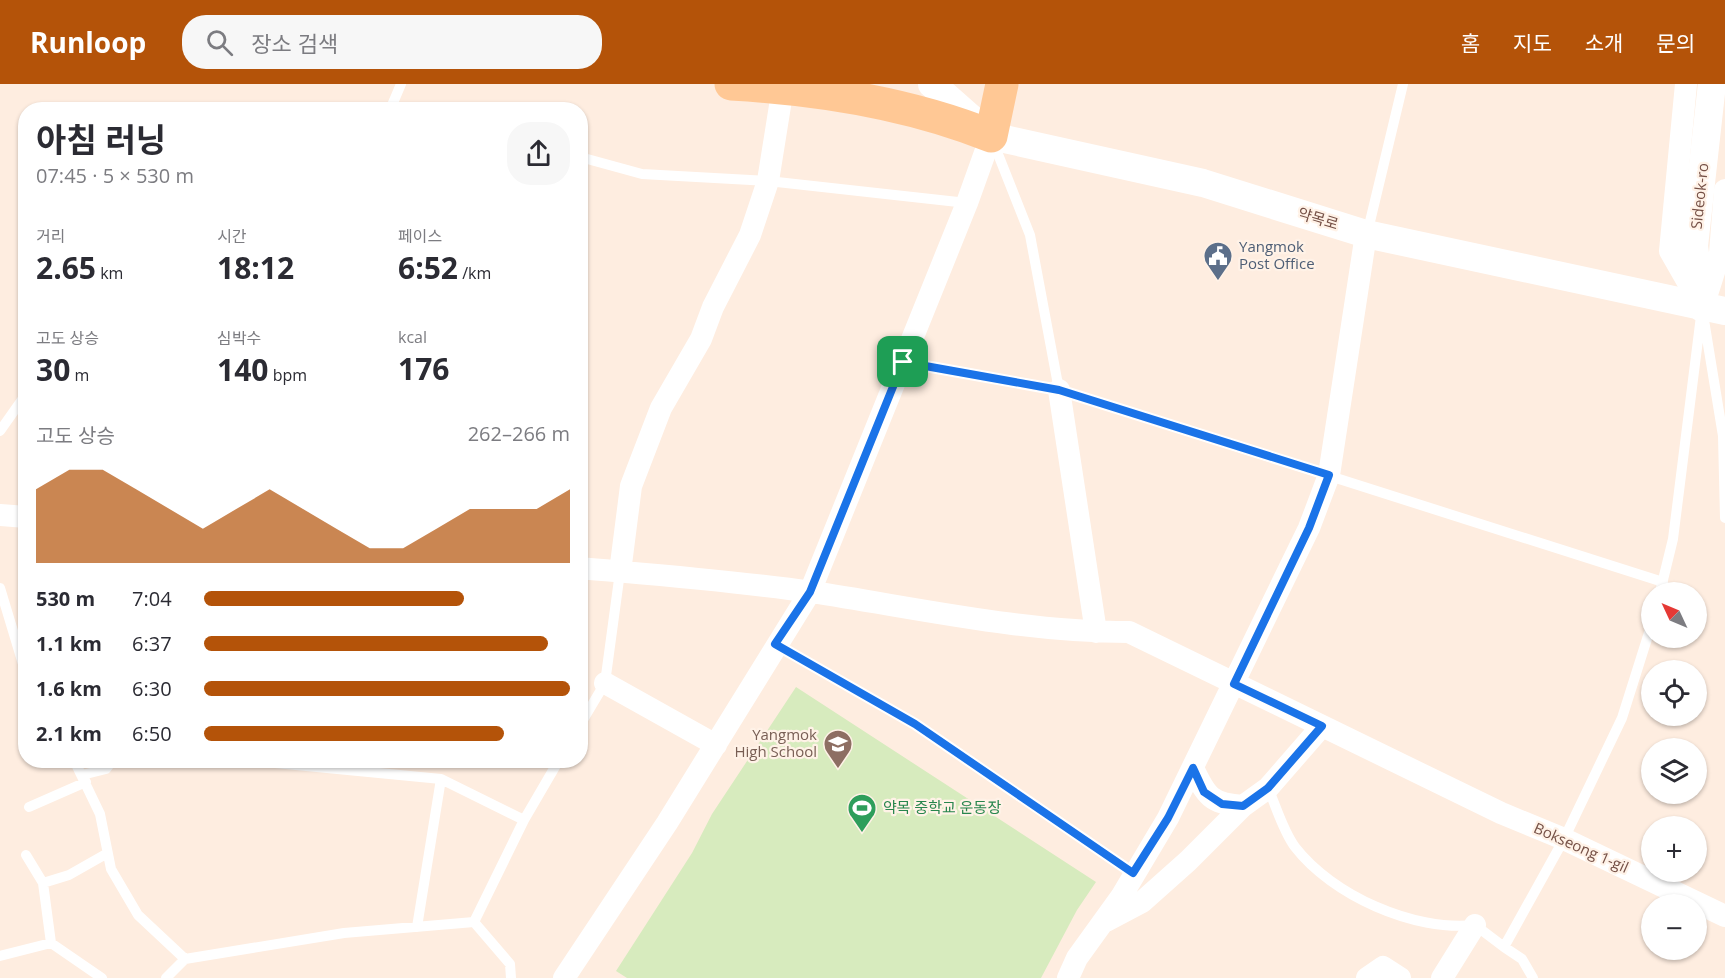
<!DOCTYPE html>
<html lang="ko">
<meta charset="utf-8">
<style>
:root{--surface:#fff;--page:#f7f7f7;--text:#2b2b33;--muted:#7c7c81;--accent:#b45309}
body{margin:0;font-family:"Open Sans","Noto Sans KR",sans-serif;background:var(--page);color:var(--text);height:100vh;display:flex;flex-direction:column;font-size:22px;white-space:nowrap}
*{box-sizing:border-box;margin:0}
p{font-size:20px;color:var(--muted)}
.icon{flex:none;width:33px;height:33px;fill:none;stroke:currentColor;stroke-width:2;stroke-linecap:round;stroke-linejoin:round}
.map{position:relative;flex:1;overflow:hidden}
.details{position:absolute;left:18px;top:18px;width:570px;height:666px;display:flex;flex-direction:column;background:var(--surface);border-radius:24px;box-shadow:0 2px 4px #0004}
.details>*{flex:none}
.needle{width:39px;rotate:314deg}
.fabs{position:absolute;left:1641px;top:498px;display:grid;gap:12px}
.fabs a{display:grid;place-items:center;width:66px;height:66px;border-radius:50%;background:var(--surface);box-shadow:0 2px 4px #0004;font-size:30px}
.pin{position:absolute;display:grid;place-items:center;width:51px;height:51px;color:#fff;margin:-26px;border-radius:12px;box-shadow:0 3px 9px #0006}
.round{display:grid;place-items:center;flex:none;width:63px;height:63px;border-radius:24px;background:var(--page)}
.head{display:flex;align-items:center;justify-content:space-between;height:102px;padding:0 18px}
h1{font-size:33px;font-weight:700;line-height:45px}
.metrics{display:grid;grid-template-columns:repeat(3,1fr);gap:9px;height:102px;padding:6px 18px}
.metrics div{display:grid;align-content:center}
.metrics b{font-size:30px;font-weight:700}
.metrics small{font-size:16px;font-weight:400}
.metrics p{font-size:16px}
.chart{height:168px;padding:12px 18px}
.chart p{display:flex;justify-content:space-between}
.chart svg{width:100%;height:108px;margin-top:6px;fill:var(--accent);opacity:.7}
ul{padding:0 18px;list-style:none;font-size:20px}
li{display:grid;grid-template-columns:96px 72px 1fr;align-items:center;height:45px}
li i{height:15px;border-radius:8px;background:var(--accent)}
header{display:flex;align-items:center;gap:36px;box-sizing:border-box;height:84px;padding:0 30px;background:var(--accent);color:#fff}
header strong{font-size:28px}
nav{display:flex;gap:33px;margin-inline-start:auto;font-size:21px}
.search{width:420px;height:54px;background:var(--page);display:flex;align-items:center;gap:15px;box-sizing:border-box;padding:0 21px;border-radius:24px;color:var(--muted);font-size:22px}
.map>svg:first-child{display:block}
.green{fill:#d7ebbe}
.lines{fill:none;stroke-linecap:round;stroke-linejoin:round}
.service{stroke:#fff;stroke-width:10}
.minor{stroke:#fff;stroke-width:22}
.tertiary{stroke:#fff;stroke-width:28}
.primary{stroke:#ffc895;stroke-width:33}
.route-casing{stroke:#fff;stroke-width:12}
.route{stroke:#1a73e8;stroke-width:8}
.labels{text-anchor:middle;stroke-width:4.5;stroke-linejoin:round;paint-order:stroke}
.street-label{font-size:15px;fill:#755046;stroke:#fff2e7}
.service-label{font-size:15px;fill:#4e5e75;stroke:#fff2e7;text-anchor:start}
.education-label{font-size:15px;fill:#785e54;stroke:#fff2e7;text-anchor:end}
.leisure-label{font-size:15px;fill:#27864d;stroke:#fff2e7;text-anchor:start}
</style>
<header>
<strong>Runloop</strong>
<div class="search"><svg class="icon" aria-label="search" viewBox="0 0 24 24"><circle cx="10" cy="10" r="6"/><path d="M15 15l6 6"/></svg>장소 검색</div>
<nav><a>홈</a><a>지도</a><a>소개</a><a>문의</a></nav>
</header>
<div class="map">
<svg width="1725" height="894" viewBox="0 0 1725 894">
<rect width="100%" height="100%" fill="#feede0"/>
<path class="green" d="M 796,603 L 1096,798 L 1077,826 L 1041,894 L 627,894 L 616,887 L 692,769 L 712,730 Z"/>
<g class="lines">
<path class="service" d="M 390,26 L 401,0
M 992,55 L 1030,151 L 1059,306
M 580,73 L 642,90 L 768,97 L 967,119
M 1367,150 L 1403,0
M 1704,236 L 1723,352 L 1725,434
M 903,278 L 1059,306 L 1663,498
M 0,347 L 26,310
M 0,504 L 26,590
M 1660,508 L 1673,455 L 1702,224
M 775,560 L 915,640 L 1133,789
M 580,641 L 605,599 L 620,488
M 74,676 L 100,730 L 111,785 L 138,831 L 185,875 L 166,894
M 245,676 L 441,695 L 524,736
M 82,691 L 106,685 L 113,676
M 1268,704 C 1276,722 1283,747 1295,763 C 1332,811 1414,848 1475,841 L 1504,863
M 29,723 L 86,698
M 26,771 L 43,799
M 474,838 L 510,880 L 511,894
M 417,843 L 441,695
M 51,859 L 43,799 L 69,791 L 106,770
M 0,872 L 51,859 L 102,894
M 185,875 L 344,849 L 474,838 L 524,736 L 559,676
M 1533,894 L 1522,875 L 1504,863 L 1564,755 L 1622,634 L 1652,539"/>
<path class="minor" d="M 1686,0 L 1670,167 L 1698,216
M 1703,223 L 1720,169 L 1725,106
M 1059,306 L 1096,548
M 0,431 L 26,433
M 580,484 C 658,491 736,497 812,508 C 917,524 1023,548 1129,548 L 1501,729 L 1564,755 L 1725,832
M 620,488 L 631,402 L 661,324 L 701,255 L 713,223 L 750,151 L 768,97 L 783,3
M 605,599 L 716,661
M 1193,684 C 1206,712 1211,720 1243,722
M 1106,837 L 1142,818 L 1188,777 L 1243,722 L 1268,704 L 1322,642
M 564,894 L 667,739 L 810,508 L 967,119 L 991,52
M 1068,894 L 1077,874 L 1121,813 L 1168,734 L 1309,444 L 1329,391 L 1366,150
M 1367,894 L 1383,883 L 1400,894
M 1442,894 L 1475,841"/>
<path class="tertiary" d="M 932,0 L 991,52 L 1203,99 L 1366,150 L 1725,227
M 1702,224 L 1694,162 L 1712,0"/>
<path class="primary" d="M 731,0 C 819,5 909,19 991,52 L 1002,0"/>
</g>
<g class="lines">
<g class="route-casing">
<path id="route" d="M 903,278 L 1059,306 L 1329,391 L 1309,444 L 1234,600 L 1322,642 L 1268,704 L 1243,722 L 1222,720 L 1204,708 L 1193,684 L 1168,734 L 1133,789 L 915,640 L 775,560 L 810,508 Z"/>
</g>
<use href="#route" class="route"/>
</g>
<defs>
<g id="civic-pin" transform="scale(1.5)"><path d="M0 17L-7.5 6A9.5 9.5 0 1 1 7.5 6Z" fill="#5c6f8a" stroke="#fff2e7"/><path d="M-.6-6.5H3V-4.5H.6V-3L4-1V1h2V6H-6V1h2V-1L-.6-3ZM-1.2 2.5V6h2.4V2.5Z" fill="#fff"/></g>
<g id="school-pin" transform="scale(1.5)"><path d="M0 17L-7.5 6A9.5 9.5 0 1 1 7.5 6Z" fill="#8d6e63" stroke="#fff2e7"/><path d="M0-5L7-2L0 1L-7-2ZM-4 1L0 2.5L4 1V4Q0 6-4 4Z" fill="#fff"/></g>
<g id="stadium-pin" transform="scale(1.5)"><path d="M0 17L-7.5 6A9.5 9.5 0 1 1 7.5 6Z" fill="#2e9e5b" stroke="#fff2e7"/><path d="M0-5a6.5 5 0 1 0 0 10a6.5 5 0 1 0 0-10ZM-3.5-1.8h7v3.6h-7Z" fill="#fff"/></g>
</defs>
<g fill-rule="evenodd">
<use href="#civic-pin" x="1218" y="172"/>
<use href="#school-pin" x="838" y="660"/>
<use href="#stadium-pin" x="862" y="724"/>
</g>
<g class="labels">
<g class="street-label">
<text transform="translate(1700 112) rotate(-84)" y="5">Sideok-ro</text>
<text transform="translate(1318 135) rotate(17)" y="5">약목로</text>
<text transform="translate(1581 764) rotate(24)" y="5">Bokseong 1-gil</text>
</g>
<g class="service-label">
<text x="1239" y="168">Yangmok<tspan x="1239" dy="17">Post Office</tspan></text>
</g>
<g class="education-label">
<text x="817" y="656">Yangmok<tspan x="817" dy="17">High School</tspan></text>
</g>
<g class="leisure-label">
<text x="883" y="729">약목 중학교 운동장</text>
</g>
</g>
</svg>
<div class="fabs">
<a><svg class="needle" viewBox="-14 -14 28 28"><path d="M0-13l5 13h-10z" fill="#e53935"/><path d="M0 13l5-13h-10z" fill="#7c7c81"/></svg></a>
<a><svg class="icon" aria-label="locate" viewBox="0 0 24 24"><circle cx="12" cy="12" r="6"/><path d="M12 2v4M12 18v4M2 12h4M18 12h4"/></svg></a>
<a><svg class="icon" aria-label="layers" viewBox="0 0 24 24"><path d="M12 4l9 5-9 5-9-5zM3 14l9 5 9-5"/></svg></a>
<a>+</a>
<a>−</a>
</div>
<div class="pin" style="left:903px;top:278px;background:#1e9e55"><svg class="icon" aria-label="arrive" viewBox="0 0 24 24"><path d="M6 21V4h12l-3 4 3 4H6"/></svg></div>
<section class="details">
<div class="head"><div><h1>아침 러닝</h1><p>07:45 · 5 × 530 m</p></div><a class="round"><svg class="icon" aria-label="share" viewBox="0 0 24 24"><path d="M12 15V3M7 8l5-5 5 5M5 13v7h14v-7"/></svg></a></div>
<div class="metrics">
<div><p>거리</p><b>2.65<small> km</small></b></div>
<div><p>시간</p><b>18:12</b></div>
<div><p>페이스</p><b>6:52<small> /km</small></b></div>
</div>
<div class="metrics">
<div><p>고도 상승</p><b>30<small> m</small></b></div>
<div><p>심박수</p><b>140<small> bpm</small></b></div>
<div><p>kcal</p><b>176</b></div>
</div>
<div class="chart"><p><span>고도 상승</span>262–266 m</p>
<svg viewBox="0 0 160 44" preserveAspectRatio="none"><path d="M0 44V14L10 6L20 6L30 14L40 22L50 30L60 22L70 14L80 22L90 30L100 38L110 38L120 30L130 22L140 22L150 22L160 14V44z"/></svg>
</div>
<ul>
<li><b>530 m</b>7:04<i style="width:71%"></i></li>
<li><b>1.1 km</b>6:37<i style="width:94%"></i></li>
<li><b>1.6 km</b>6:30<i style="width:100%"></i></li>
<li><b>2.1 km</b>6:50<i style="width:82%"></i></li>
</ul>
</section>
</div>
